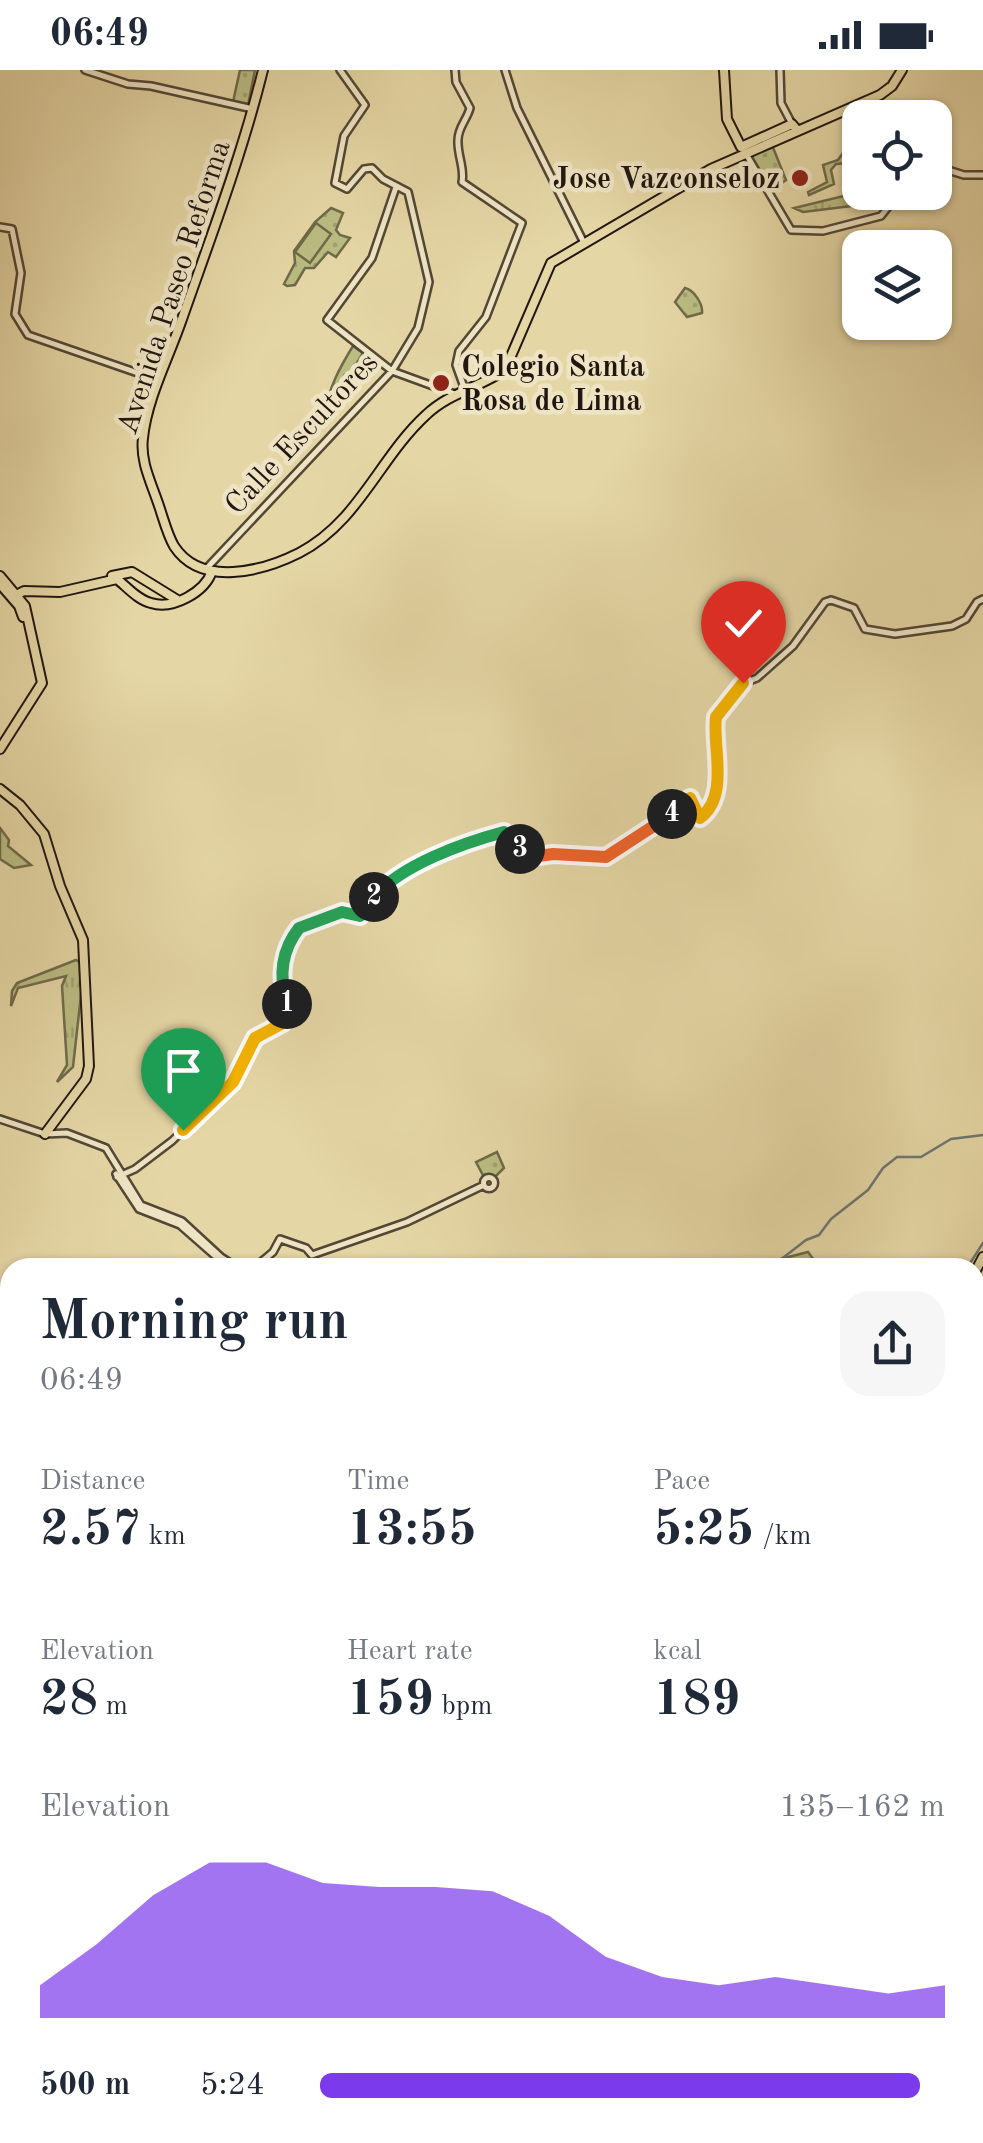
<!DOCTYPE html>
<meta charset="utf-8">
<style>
:root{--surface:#fff;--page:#f6f6f7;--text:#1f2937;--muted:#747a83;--accent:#7c3aed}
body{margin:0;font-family:"Old Standard TT",serif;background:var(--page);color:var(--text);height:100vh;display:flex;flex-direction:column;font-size:38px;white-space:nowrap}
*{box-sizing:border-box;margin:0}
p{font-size:32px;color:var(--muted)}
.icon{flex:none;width:55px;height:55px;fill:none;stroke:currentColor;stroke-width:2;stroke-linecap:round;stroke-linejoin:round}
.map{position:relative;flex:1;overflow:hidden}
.details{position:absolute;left:0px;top:1188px;width:985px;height:888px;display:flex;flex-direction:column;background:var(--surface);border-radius:30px 30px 0 0;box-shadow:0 2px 8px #0004}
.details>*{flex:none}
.tools{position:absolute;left:842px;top:30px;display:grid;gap:20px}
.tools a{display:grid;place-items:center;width:110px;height:110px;border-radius:20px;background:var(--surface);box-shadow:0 2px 8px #0004;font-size:50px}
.pin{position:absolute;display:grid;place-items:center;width:85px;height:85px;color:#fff;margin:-102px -42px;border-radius:50% 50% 50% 0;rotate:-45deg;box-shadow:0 0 10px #0007}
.pin .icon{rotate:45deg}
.km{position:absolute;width:50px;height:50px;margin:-25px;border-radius:50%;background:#222;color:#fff;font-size:28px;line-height:50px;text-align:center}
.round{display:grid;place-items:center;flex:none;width:105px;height:105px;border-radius:30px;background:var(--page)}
.overview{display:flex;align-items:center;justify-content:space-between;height:170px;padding:0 40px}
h1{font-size:55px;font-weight:700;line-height:75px}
.stats{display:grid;grid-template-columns:repeat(3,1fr);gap:15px;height:170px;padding:10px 40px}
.stats div{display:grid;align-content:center}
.stats b{font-size:50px;font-weight:700}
.stats small{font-size:28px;font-weight:400}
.stats p{font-size:28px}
.chart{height:280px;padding:20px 40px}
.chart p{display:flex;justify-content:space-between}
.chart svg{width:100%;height:180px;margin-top:10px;fill:var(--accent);opacity:.7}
ul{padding:0 40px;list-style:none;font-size:32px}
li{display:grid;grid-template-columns:160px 120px 1fr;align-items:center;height:75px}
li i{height:25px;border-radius:12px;background:var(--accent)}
.status{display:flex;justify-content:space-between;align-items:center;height:70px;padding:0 50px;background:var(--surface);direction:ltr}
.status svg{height:28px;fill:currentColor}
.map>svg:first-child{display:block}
.grass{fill:url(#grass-tufts);stroke:#6e6a49;stroke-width:2.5}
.park{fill:url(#park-dots);stroke:#6e6a49;stroke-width:2.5}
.garden{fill:#babc82;stroke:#6e6a49;stroke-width:2.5}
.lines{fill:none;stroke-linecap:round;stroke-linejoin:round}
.stream{stroke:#6b7672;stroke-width:2.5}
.minor-casing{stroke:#524735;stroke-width:10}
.major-casing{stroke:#211710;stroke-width:12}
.minor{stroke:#eee4c4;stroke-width:5}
.major{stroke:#e5d6a5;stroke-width:8}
.split-1-casing{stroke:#fff;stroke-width:20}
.split-2-casing{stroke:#fff;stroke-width:20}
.split-3-casing{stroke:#fff;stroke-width:20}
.split-4-casing{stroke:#fff;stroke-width:20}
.split-5-casing{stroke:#fff;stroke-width:20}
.split-1{stroke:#f5b400;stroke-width:12}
.split-2{stroke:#22a559;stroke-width:12}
.split-3{stroke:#22a559;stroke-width:12}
.split-4{stroke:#f0652b;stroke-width:12}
.split-5{stroke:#f5b400;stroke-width:12}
.poi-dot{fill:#8f2418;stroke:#eee4c4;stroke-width:4}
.labels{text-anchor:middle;stroke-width:9;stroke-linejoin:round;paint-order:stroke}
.poi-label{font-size:30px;font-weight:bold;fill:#211710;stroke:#eee4c4;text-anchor:end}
.street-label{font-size:30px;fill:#211710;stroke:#eee4c4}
</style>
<div class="status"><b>06:49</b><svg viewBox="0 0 49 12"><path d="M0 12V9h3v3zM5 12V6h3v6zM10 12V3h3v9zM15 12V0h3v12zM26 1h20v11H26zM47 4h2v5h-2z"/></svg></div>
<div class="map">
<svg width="983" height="2073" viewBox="0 0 983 2073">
<defs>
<pattern id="grass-tufts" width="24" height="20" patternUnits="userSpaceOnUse" patternTransform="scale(2.5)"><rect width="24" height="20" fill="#babc82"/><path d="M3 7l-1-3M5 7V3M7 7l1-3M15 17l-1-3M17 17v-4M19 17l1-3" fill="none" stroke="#a0a16f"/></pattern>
<pattern id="park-dots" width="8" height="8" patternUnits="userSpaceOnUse" patternTransform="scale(2.5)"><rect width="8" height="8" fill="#babc82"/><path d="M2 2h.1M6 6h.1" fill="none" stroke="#a0a16f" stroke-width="1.8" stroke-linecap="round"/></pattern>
</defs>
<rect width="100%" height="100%" fill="#e5d6a5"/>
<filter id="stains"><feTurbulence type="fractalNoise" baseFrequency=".002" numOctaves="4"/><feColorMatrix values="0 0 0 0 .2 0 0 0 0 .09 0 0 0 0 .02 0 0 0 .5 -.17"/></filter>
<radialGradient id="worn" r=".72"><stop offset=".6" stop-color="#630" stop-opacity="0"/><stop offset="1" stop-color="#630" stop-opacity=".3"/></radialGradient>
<path class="grass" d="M 843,83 L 854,87 L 860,84 L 860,92 L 836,94 L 831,100 L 834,114 L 809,125 L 808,122 L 827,112 L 823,95 L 838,90 Z
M 860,122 L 886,123 L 860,135 L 803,142 L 794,138 Z
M 0,758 L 9,770 L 8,776 L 31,795 L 14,798 L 0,789 Z
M 76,890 L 81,893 L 83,907 L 73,997 L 57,1012 L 67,995 L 62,916 L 66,906 L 18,918 L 11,936 L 12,921 L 17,913 Z
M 808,1182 L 819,1197 L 762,1197 L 773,1191 Z
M 975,1785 L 983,1792 L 983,1853 L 975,1855 Z
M 608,2065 L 710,2065 L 708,2073 L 608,2073 Z
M 727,2065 L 847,2065 L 848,2073 L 724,2073 Z"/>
<path class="park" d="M 240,0 L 255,0 L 248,35 L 233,32 Z
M 772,75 L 786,110 L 779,115 L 771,107 L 765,111 L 750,85 Z
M 331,138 L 343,143 L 336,160 L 340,165 L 350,168 L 336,187 L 328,182 L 314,198 L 305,198 L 295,215 L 287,216 L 284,214 L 295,193 L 294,181 L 315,152 Z
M 685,218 C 694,220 703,234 702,243 L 687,247 L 675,232 Z
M 353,276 L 363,283 L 355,296 L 364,303 L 325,344 C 328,319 340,297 353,276 Z
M 497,1082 L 504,1098 L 493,1109 L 485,1109 L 476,1092 Z"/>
<path class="garden" d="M 316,153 L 331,164 L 310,193 L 295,182 Z"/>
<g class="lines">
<path class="stream" d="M 759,1198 L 775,1194 L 806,1170 L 819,1165 L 831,1149 L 868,1120 L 883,1098 L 897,1087 L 921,1087 L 951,1069 L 983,1065
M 967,1198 L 983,1173
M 8,1394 L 6,1409 L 10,1422
M 0,1604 L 10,1606
M 0,1696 L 10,1676
M 0,1848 L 10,1863
M 979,1922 L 977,1912 L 983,1892
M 975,1959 L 983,1941"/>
<g class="minor-casing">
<path id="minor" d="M 85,0 L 128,14 L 151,16 L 253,39
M 455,0 L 456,12 L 470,38 C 467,50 458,57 458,70 C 457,85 465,98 462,112 L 522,153 L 486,247 L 459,281 L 456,295 L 465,320
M 505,0 L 517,38 L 584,173
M 780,0 L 781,33 L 792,54
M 746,84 L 791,160 L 823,161 L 881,146 L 900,122
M 935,96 L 964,105 L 983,105
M 396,117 L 372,188 L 327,250 L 392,301 L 455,324
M 0,157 L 12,159 L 21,203 L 15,244 L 28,265 L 158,310
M 206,499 L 392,301 L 418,258 L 429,212 L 408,122 L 383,109 L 372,98 L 364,99 L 347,119 L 335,113 L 344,66 L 365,35 L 340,0
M 296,857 L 302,858 L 341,842 L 361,846 L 383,817 L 397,805 L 500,762 L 514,770 L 524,788 L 561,784 L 606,787 L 690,728 L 700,748 C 730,726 712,676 716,647 L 729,634 L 740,615 L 757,608 L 793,576 L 825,532 L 831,530 L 854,538 L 865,559 L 895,564 L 952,556 L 966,549 L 977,532 L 983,529
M 0,1049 L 45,1064 L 67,1063 L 106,1078 L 141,1135 L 182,1151 L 221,1187 L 238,1198
M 116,1104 L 139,1139 L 180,1155 L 229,1198
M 117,1107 L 135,1099 L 172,1071 L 233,1012 L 255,968 L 283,953 C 291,937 284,929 281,913 C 278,897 289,870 299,858
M483.5 1113a5.5 5.5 0 1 1 11 0a5.5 5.5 0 1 1-11 0Z
M 254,1198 L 273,1182 L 280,1169 L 306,1178 L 312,1185 L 407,1152 L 484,1115
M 975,1650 L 983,1662
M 76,2065 L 77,2073
M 595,2073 L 596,2065"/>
</g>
<g class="major-casing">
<path id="major" d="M 263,0 C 242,85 210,169 181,252 C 168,289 147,329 143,368 C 140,391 151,412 158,433 C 163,447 167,464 174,476 C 201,518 263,501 299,483 C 359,452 379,388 426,345 C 449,323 480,317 505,300 L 551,193 L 711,99 L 880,25 L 892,16 L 902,0
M 724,0 L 727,49 L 741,77 L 792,54 L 797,60
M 0,506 L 25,536 L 42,613 L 0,679
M 112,506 L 132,502 L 179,531
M 0,514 L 19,536 L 23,547
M 12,527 L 24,521 L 60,522 L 117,509 C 127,517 138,530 151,533 C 173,540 205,522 212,501
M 0,719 L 20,735 L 44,764 L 60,816 L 83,870 L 89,996 L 86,1009 L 45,1064
M 975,1202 L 983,1187
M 0,1346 L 10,1346
M 0,1939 L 10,1942
M 975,1943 L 983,1922
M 205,2065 L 207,2073
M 946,2065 L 948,2073
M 339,2073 L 345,2065"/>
</g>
<use href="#minor" class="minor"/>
<use href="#major" class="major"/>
</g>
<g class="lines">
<g class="split-1-casing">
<path id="split-1" d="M 183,1060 L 233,1012 L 255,968 L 283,953 L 288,943 L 287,934"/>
</g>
<g class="split-2-casing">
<path id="split-2" d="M 287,934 C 279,908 281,881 299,858 L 342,842 L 360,846 L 374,827"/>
</g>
<g class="split-3-casing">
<path id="split-3" d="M 374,827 C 401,795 463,773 504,762 L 520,779"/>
</g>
<g class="split-4-casing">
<path id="split-4" d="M 520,779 L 524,788 L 553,784 L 606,787 L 672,744"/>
</g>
<g class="split-5-casing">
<path id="split-5" d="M 672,744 L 690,728 L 700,748 C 730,726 712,676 716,647 L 743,613"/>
</g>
<use href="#split-1" class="split-1"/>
<use href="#split-2" class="split-2"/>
<use href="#split-3" class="split-3"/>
<use href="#split-4" class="split-4"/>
<use href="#split-5" class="split-5"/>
</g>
<g class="poi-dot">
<circle cx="800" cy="108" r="10"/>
<circle cx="441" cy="313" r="10"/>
</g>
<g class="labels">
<g class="poi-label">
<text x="780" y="118">Jose Vazconseloz</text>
<text x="461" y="306" text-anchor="start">Colegio Santa<tspan x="461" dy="34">Rosa de Lima</tspan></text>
</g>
<g class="street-label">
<text transform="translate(173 217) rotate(-72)" y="10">Avenida Paseo Reforma</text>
<text transform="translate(301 363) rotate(-47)" y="10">Calle Escultores</text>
</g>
</g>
<rect width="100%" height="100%" filter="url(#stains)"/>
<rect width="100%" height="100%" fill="url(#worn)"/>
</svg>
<div class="tools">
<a><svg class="icon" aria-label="locate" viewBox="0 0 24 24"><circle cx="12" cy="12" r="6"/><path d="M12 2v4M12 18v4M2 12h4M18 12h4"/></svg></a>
<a><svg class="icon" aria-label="layers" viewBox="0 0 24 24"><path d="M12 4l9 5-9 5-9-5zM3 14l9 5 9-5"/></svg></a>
</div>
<div class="pin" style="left:183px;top:1060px;background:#1e9e55"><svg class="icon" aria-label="arrive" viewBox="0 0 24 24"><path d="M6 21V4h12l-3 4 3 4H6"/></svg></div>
<div class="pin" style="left:743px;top:613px;background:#d93025"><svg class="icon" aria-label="check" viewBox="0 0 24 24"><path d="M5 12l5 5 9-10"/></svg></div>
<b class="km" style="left:287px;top:934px">1</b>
<b class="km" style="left:374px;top:827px">2</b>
<b class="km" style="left:520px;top:779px">3</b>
<b class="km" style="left:672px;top:744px">4</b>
<section class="details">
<div class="overview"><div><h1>Morning run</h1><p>06:49</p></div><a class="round"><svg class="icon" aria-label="share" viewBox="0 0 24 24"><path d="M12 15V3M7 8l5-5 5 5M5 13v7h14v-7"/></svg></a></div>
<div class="stats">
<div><p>Distance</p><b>2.57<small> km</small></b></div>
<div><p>Time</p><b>13:55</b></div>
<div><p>Pace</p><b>5:25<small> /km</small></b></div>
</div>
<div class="stats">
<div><p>Elevation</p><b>28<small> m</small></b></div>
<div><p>Heart rate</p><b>159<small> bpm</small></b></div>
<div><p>kcal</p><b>189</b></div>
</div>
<div class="chart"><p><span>Elevation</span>135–162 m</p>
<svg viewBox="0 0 160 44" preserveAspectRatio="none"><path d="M0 44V36L10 26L20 14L30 6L40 6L50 11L60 12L70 12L80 13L90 19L100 29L110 34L120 36L130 34L140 36L150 38L160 36V44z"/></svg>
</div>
<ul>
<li><b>500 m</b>5:24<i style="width:96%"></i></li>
</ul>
</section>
</div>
